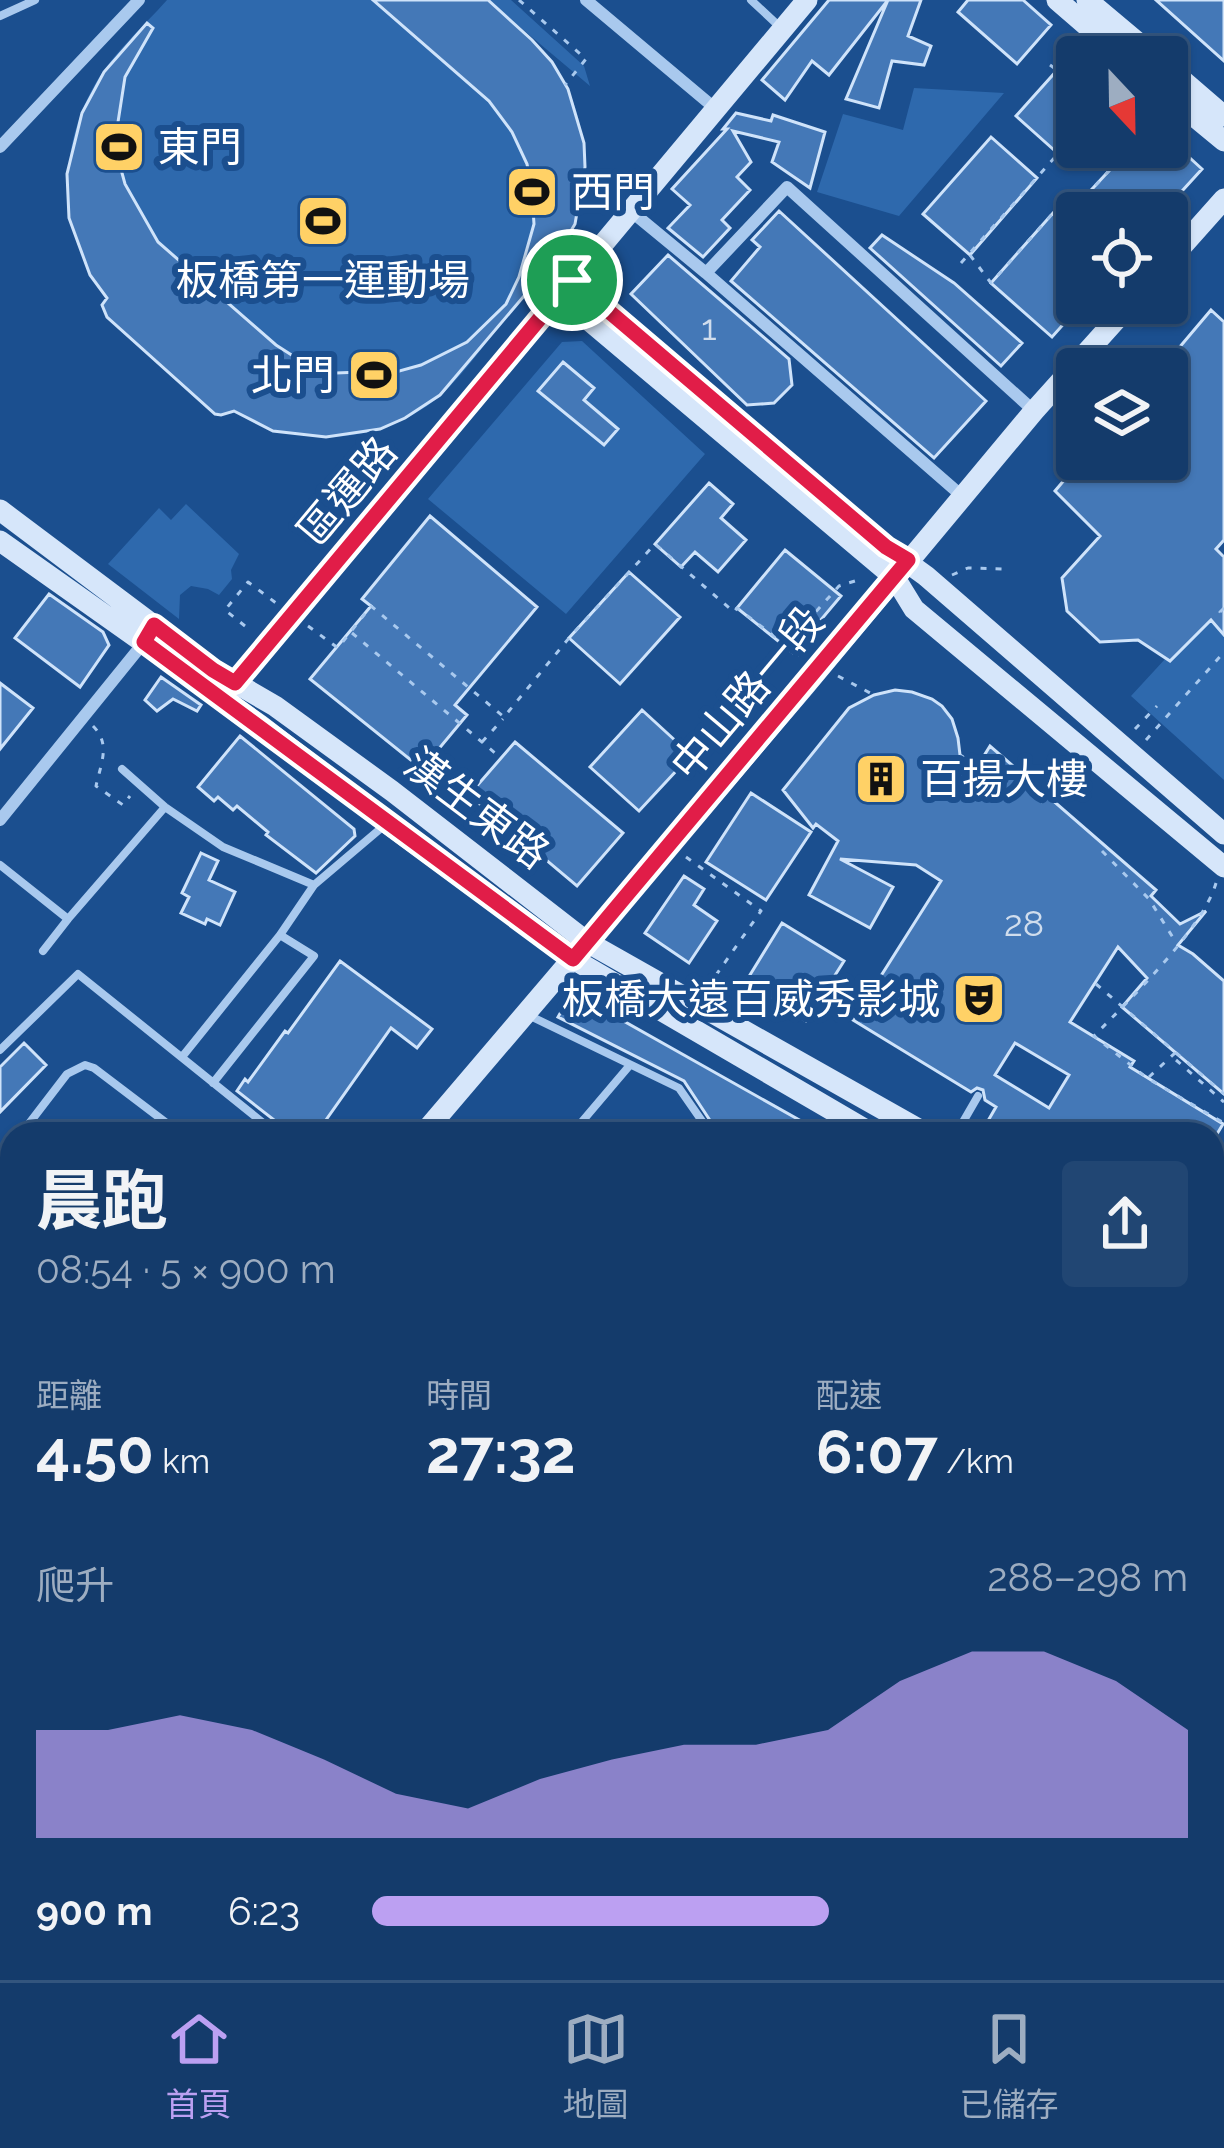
<!DOCTYPE html>
<html lang="zh-TW">
<meta charset="utf-8">
<style>
:root{--surface:#143b6b;--page:#214673;--text:#f1f3f6;--muted:#9dadc1;--line:#33557e;--accent:#bca0f2}
body{margin:0;font-family:Raleway,"Noto Sans TC",sans-serif;background:var(--page);color:var(--text);height:100vh;display:flex;flex-direction:column;font-size:45px;white-space:nowrap}
*{box-sizing:border-box;margin:0}
p{font-size:39px;color:var(--muted)}
.icon{flex:none;width:66px;height:66px;fill:none;stroke:currentColor;stroke-width:2;stroke-linecap:round;stroke-linejoin:round}
.map{position:relative;flex:1;overflow:hidden}
.details{position:absolute;left:0px;top:1122px;width:1224px;height:858px;display:flex;flex-direction:column;background:var(--surface);border-radius:36px 36px 0 0;box-shadow:0 3px 9px #0004,0 0 0 3px var(--line)}
.details>*{flex:none}
.needle{width:78px;rotate:158deg}
.tools{position:absolute;left:1056px;top:36px;display:grid;gap:24px}
.tools a{display:grid;place-items:center;width:132px;height:132px;border-radius:12px;background:var(--surface);box-shadow:0 3px 9px #0004,0 0 0 3px var(--line);font-size:60px}
.pin{position:absolute;display:grid;place-items:center;width:102px;height:102px;color:#fff;margin:-51px;border:6px solid #fff;border-radius:50%;box-shadow:0 3px 12px #0007}
.round{display:grid;place-items:center;flex:none;width:126px;height:126px;border-radius:12px;background:var(--page)}
.head{display:flex;align-items:center;justify-content:space-between;height:204px;padding:0 36px}
h1{font-size:66px;font-weight:700;line-height:90px}
.stats{display:grid;grid-template-columns:repeat(3,1fr);gap:18px;height:204px;padding:12px 36px}
.stats div{display:grid;align-content:center}
.stats b{font-size:60px;font-weight:700}
.stats small{font-size:33px;font-weight:400}
.stats p{font-size:33px}
.chart{height:336px;padding:24px 36px}
.chart p{display:flex;justify-content:space-between}
.chart svg{width:100%;height:216px;margin-top:12px;fill:var(--accent);opacity:.7}
ul{padding:0 36px;list-style:none;font-size:39px}
li{display:grid;grid-template-columns:192px 144px 1fr;align-items:center;height:90px}
li i{height:30px;border-radius:15px;background:var(--accent)}
.menu{display:flex;justify-content:space-around;align-items:center;height:168px;border-top:3px solid var(--line);background:var(--surface);font-size:33px;color:var(--muted)}
.menu a{display:grid;justify-items:center;gap:6px}
.menu .on{color:var(--accent)}
.map>svg:first-child{display:block}
.green{fill:#2e69ad}
.building{fill:#4478b7;stroke:#cfe3fa;stroke-width:3;fill-rule:evenodd}
.lines{fill:none;stroke-linecap:round;stroke-linejoin:round}
.path{stroke:#a9c9ee;stroke-width:3;stroke-dasharray:6 9;stroke-linecap:butt}
.lane{stroke:#a9c9ee;stroke-width:8}
.street{stroke:#a9c9ee;stroke-width:12}
.secondary{stroke:#d6e6fa;stroke-width:21}
.rail{stroke:#fff;stroke-width:4.5;stroke-dasharray:21 9;stroke-linecap:butt}
.route-casing{stroke:#fff;stroke-width:24}
.route{stroke:#e11d48;stroke-width:15}
.labels{text-anchor:middle;stroke-width:12;stroke-linejoin:round;paint-order:stroke}
.number-label{font-size:36px;fill:#d0dded}
.poi-label{font-size:42px;fill:#fff;stroke:#1b4f8f;text-anchor:start}
.street-label{font-size:42px;fill:#fff;stroke:#1b4f8f}
</style>
<div class="map">
<svg width="1224" height="1980" viewBox="0 0 1224 1980">
<rect width="100%" height="100%" fill="#1b4f8f"/>
<path class="green" d="M 167,0 L 511,0 L 584,66 L 590,86 L 502,12 C 544,57 573,74 583,141 C 586,157 584,172 581,187 C 579,199 579,212 575,223 C 565,257 533,286 510,312 C 490,337 462,377 439,397 C 379,446 296,449 232,410 L 221,415 L 215,414 L 103,311 L 102,305 L 107,298 C 61,234 55,155 94,86 C 112,54 143,27 167,0 Z
M 914,88 L 1004,93 L 899,216 L 817,192 L 843,114 L 903,130 Z
M 582,341 L 705,454 L 566,614 L 428,499 L 562,342 Z
M 186,504 L 239,554 L 231,570 L 232,579 L 219,595 L 208,589 L 191,586 L 180,595 L 179,619 L 108,564 L 159,508 L 171,520 Z
M 1224,595 L 1224,780 L 1131,696 Z"/>
<path class="building" d="M 373,0 L 488,0 L 532,40 L 552,62 L 568,89 L 584,143 L 585,167 L 575,224 L 552,263 L 440,395 L 405,418 L 380,429 L 326,437 L 273,431 L 234,411 L 221,415 L 215,414 L 107,317 L 102,305 L 107,298 L 90,275 L 69,218 L 67,174 L 82,113 L 104,72 L 147,23 L 153,28 L 125,77 L 116,135 L 109,144 L 111,159 L 119,162 L 125,184 L 158,242 L 276,345 L 304,363 L 336,373 L 361,372 L 368,385 L 384,384 L 399,371 L 421,365 L 467,342 L 506,304 L 519,277 L 534,224 L 533,209 L 542,200 L 539,185 L 530,180 L 527,164 L 512,132 L 489,101 Z
M 829,0 L 888,0 L 829,75 L 812,61 L 785,100 L 762,80 Z
M 888,0 L 921,0 L 908,36 L 931,46 L 924,65 L 892,61 L 879,108 L 846,99 Z
M 968,0 L 1023,0 L 1051,25 L 1017,64 L 958,12 Z
M 1156,0 L 1224,0 L 1224,61 Z
M 1077,48 L 1077,147 L 1091,147 L 1073,167 L 1016,116 Z
M 736,113 L 771,121 L 773,115 L 825,132 L 810,188 L 772,162 L 779,142 L 733,131 L 751,162 L 737,177 L 750,190 L 722,220 L 730,228 L 703,257 L 668,228 L 690,205 L 672,189 L 727,129 L 723,129 Z
M 991,137 L 1037,178 L 970,255 L 923,214 Z
M 1167,137 L 1202,169 L 1162,213 L 1094,213 L 1081,201 L 1131,147 L 1167,147 Z
M 779,211 L 986,401 L 934,458 L 731,281 L 760,247 L 752,240 Z
M 1053,213 L 1077,233 L 1077,309 L 1052,337 L 991,283 Z
M 882,235 L 954,283 L 1022,343 L 1001,366 L 870,248 Z
M 668,255 L 789,359 L 792,385 L 774,403 L 747,405 L 631,294 Z
M 1211,310 L 1224,322 L 1224,540 L 1216,549 L 1224,557 L 1224,635 L 1211,620 L 1170,661 L 1138,640 L 1100,642 L 1067,611 L 1062,578 L 1100,536 L 1055,491 L 1082,459 L 1167,459 L 1167,362 Z
M 563,362 L 594,388 L 584,400 L 618,429 L 604,445 L 538,391 Z
M 709,483 L 733,504 L 721,518 L 746,540 L 718,572 L 695,552 L 681,567 L 655,544 Z
M 430,516 L 537,607 L 455,705 L 467,715 L 422,769 L 310,679 L 371,606 L 362,599 Z
M 785,550 L 841,596 L 793,653 L 737,608 Z
M 629,572 L 680,617 L 620,684 L 569,638 Z
M 49,594 L 103,632 L 109,645 L 80,687 L 15,638 Z
M 161,677 L 201,705 L 197,711 L 173,699 L 157,711 L 145,700 Z
M 0,683 L 33,708 L 0,749 Z
M 895,690 L 912,692 L 932,699 L 942,706 L 952,719 L 958,738 L 960,755 L 977,767 L 990,746 L 1156,890 L 1151,896 L 1180,924 L 1206,911 L 1178,945 L 1193,954 L 1224,981 L 1224,1094 L 1122,1007 L 1147,978 L 1118,947 L 1070,1022 L 1134,1061 L 1130,1067 L 1223,1124 L 1217,1134 L 998,1134 L 985,1126 L 996,1107 L 985,1100 L 983,1090 L 977,1088 L 971,1092 L 853,1020 L 941,881 L 916,865 L 840,859 L 893,887 L 870,928 L 809,895 L 838,841 L 816,824 L 813,828 L 783,790 L 849,708 L 874,695 ZM 1015,1043 L 1069,1075 L 1049,1108 L 995,1075 Z
M 642,710 L 691,755 L 639,811 L 590,767 Z
M 240,736 L 354,829 L 355,836 L 316,873 L 266,835 L 268,832 L 237,806 L 233,810 L 218,797 L 214,801 L 198,787 Z
M 515,742 L 623,833 L 577,886 L 469,795 Z
M 751,793 L 811,832 L 766,900 L 706,862 Z
M 201,853 L 218,861 L 209,880 L 235,892 L 220,925 L 207,919 L 205,924 L 181,913 L 189,897 L 182,893 Z
M 684,876 L 704,889 L 694,905 L 717,921 L 689,963 L 645,933 Z
M 782,923 L 844,961 L 806,1021 L 745,983 Z
M 340,961 L 432,1029 L 417,1048 L 391,1028 L 316,1134 L 292,1134 L 237,1091 L 245,1079 L 248,1082 L 285,1031 L 288,1033 Z
M 572,992 L 810,1126 L 800,1134 L 719,1134 L 684,1081 L 558,1017 Z
M 24,1043 L 46,1065 L 0,1112 L 0,1067 Z
M 12,1245 L 12,1336 L 0,1326 L 0,1258 Z
M 1224,1408 L 1224,1486 L 1212,1496 L 1212,1425 Z"/>
<g class="lines">
<path class="path" d="M 519,0 L 586,59 L 565,85
M 1050,65 L 1057,70
M 970,255 L 991,283 L 1053,213 L 1081,201 L 1131,147
M 961,263 L 1056,156 L 1073,167 L 1091,147
M 952,575 L 968,568 L 1002,569
M 1224,608 L 1220,612 L 1224,616
M 245,626 L 225,610 L 248,582 L 276,603
M 308,626 L 338,648 L 371,606 L 504,717 L 569,638 L 655,544 L 734,612 L 737,608 L 803,658
M 352,633 L 501,758
M 786,645 L 839,586 L 858,580
M 838,676 L 874,695
M 93,726 C 111,744 101,763 96,786 L 123,805 L 130,796
M 1135,729 L 1157,706
M 1146,740 L 1224,652
M 482,742 L 503,719
M 960,755 L 977,767 L 986,754 L 1049,808
M 1102,851 L 1149,899 L 1177,944
M 686,857 L 761,911 L 709,985
M 1216,883 C 1203,929 1129,1000 1094,1036 L 1147,1078 L 1224,1123
M 1096,984 L 1224,1094
M 1176,1060 L 1224,1102
M 1149,1077 L 1176,1052
M 1212,1952 L 1216,1945"/>
<path class="lane" d="M 751,0 L 781,28
M 0,16 L 35,0
M 122,769 L 165,807 L 223,847 L 314,885
M 0,865 L 68,919
M 43,951 L 68,919 L 165,807
M 528,1015 L 679,1088 L 711,1134
M 0,1050 L 78,974 L 277,1134
M 182,1057 L 280,935 L 314,885 L 386,824
M 213,1083 L 314,956 L 280,935
M 574,1131 L 630,1065
M 21,1134 L 67,1074 L 85,1065 L 94,1068 L 181,1134
M 956,1134 L 978,1096
M 0,1161 L 12,1145
M 1212,1601 L 1224,1577
M 1212,1715 L 1224,1719
M 1222,1845 L 1224,1838
M 0,1894 L 12,1898
M 0,1954 L 10,1938 L 12,1906
M 178,1968 L 180,1980
M 375,1968 L 376,1980
M 874,1968 L 908,1980"/>
<path class="street" d="M 586,0 L 717,110
M 0,147 L 139,0
M 632,212 L 706,273 L 962,496
M 706,273 L 787,187 L 1034,411
M 0,820 L 145,641
M 0,1351 L 12,1356
M 0,1649 L 12,1651
M 0,1808 L 12,1813"/>
<path class="secondary" d="M 1057,0 L 1123,57
M 1087,0 L 1155,57
M 1167,67 L 1224,116
M 1167,94 L 1224,141
M 1167,263 L 1224,199
M 572,280 L 886,547 L 926,576 L 1224,834
M 560,296 L 895,578 L 914,609 L 1224,867
M 0,510 L 213,670 L 275,706 L 392,791 L 587,942 L 927,1134
M 0,541 L 260,725 L 387,823 L 573,959 L 873,1134
M 227,694 L 807,0
M 423,1134 L 804,687 L 1034,411 L 1131,303
M 1212,1261 L 1224,1241
M 1212,1300 L 1224,1308
M 1212,1353 L 1224,1334
M 0,1623 L 12,1610
M 789,1980 L 796,1968
M 825,1980 L 832,1968"/>
<path class="rail" d="M 1212,1295 L 1224,1274
M 0,1632 L 12,1635"/>
</g>
<g class="lines">
<g class="route-casing">
<path id="route" d="M 572,280 L 886,547 L 908,560 L 573,959 L 144,642 L 154,625 L 213,670 L 235,683 Z"/>
</g>
<use href="#route" class="route"/>
</g>
<defs>
<g id="stadium-square" transform="scale(2.7)"><rect x="-9" y="-9" width="18" height="18" rx="4" fill="#ffd166" stroke="#1b4f8f"/><path d="M0-5a6.5 5 0 1 0 0 10a6.5 5 0 1 0 0-10ZM-3.5-1.8h7v3.6h-7Z" fill="#111"/></g>
<g id="building-square" transform="scale(2.7)"><rect x="-9" y="-9" width="18" height="18" rx="4" fill="#ffd166" stroke="#1b4f8f"/><path d="M-4-6H4V6H1V3H-1V6H-4ZM-2.5-4.3h1.7v1.8h-1.7ZM.8-4.3h1.7v1.8H.8ZM-2.5-1h1.7V.8h-1.7ZM.8-1h1.7V.8H.8Z" fill="#111"/></g>
<g id="theatre-square" transform="scale(2.7)"><rect x="-9" y="-9" width="18" height="18" rx="4" fill="#ffd166" stroke="#1b4f8f"/><path d="M-5-5.5Q0-4 5-5.5V0Q5 5 0 6Q-5 5-5 0ZM-3.3-2.5H-1v1.5H-3.3ZM1-2.5H3.3v1.5H1ZM-2.8 1Q0 5.5 2.8 1Z" fill="#111"/></g>
</defs>
<g fill-rule="evenodd">
<use href="#stadium-square" x="119" y="147"/>
<use href="#stadium-square" x="532" y="192"/>
<use href="#stadium-square" x="323" y="221"/>
<use href="#stadium-square" x="374" y="375"/>
<use href="#building-square" x="881" y="779"/>
<use href="#theatre-square" x="979" y="999"/>
</g>
<g class="labels">
<g class="number-label">
<text x="709" y="340">1</text>
<text x="1024" y="936">28</text>
</g>
<g class="poi-label">
<text x="158" y="162">東門</text>
<text x="571" y="207">西門</text>
<text x="323" y="295" text-anchor="middle">板橋第一運動場</text>
<text x="335" y="390" text-anchor="end">北門</text>
<text x="920" y="794">百揚大樓</text>
<text x="940" y="1014" text-anchor="end">板橋大遠百威秀影城</text>
</g>
<g class="street-label">
<text transform="translate(347 491) rotate(-50)" y="15">區運路</text>
<text transform="translate(747 693) rotate(-50)" y="15">中山路一段</text>
<text transform="translate(477 808) rotate(37)" y="15">漢生東路</text>
</g>
</g>
</svg>
<div class="tools">
<a><svg class="needle" viewBox="-14 -14 28 28"><path d="M0-13l5 13h-10z" fill="#e53935"/><path d="M0 13l5-13h-10z" fill="#9dadc1"/></svg></a>
<a><svg class="icon" aria-label="locate" viewBox="0 0 24 24"><circle cx="12" cy="12" r="6"/><path d="M12 2v4M12 18v4M2 12h4M18 12h4"/></svg></a>
<a><svg class="icon" aria-label="layers" viewBox="0 0 24 24"><path d="M12 4l9 5-9 5-9-5zM3 14l9 5 9-5"/></svg></a>
</div>
<div class="pin" style="left:572px;top:280px;background:#1e9e55"><svg class="icon" aria-label="arrive" viewBox="0 0 24 24"><path d="M6 21V4h12l-3 4 3 4H6"/></svg></div>
<section class="details">
<div class="head"><div><h1>晨跑</h1><p>08:54 · 5 × 900 m</p></div><a class="round"><svg class="icon" aria-label="share" viewBox="0 0 24 24"><path d="M12 15V3M7 8l5-5 5 5M5 13v7h14v-7"/></svg></a></div>
<div class="stats">
<div><p>距離</p><b>4.50<small> km</small></b></div>
<div><p>時間</p><b>27:32</b></div>
<div><p>配速</p><b>6:07<small> /km</small></b></div>
</div>
<div class="chart"><p><span>爬升</span>288–298 m</p>
<svg viewBox="0 0 160 44" preserveAspectRatio="none"><path d="M0 44V22L10 22L20 19L30 22L40 28L50 35L60 38L70 32L80 28L90 25L100 25L110 22L120 12L130 6L140 6L150 12L160 22V44z"/></svg>
</div>
<ul>
<li><b>900 m</b>6:23<i style="width:56%"></i></li>
</ul>
</section>
</div>
<nav class="menu">
<a class="on"><svg class="icon" aria-label="home" viewBox="0 0 24 24"><path d="M3 11l9-7 9 7M6 9v11h12V9"/></svg>首頁</a>
<a><svg class="icon" aria-label="map" viewBox="0 0 24 24"><path d="M3 6l6-2 6 2 6-2v14l-6 2-6-2-6 2zM9 4v14M15 6v14"/></svg>地圖</a>
<a><svg class="icon" aria-label="saved" viewBox="0 0 24 24"><path d="M7 4h10v16l-5-4-5 4z"/></svg>已儲存</a>
</nav>
